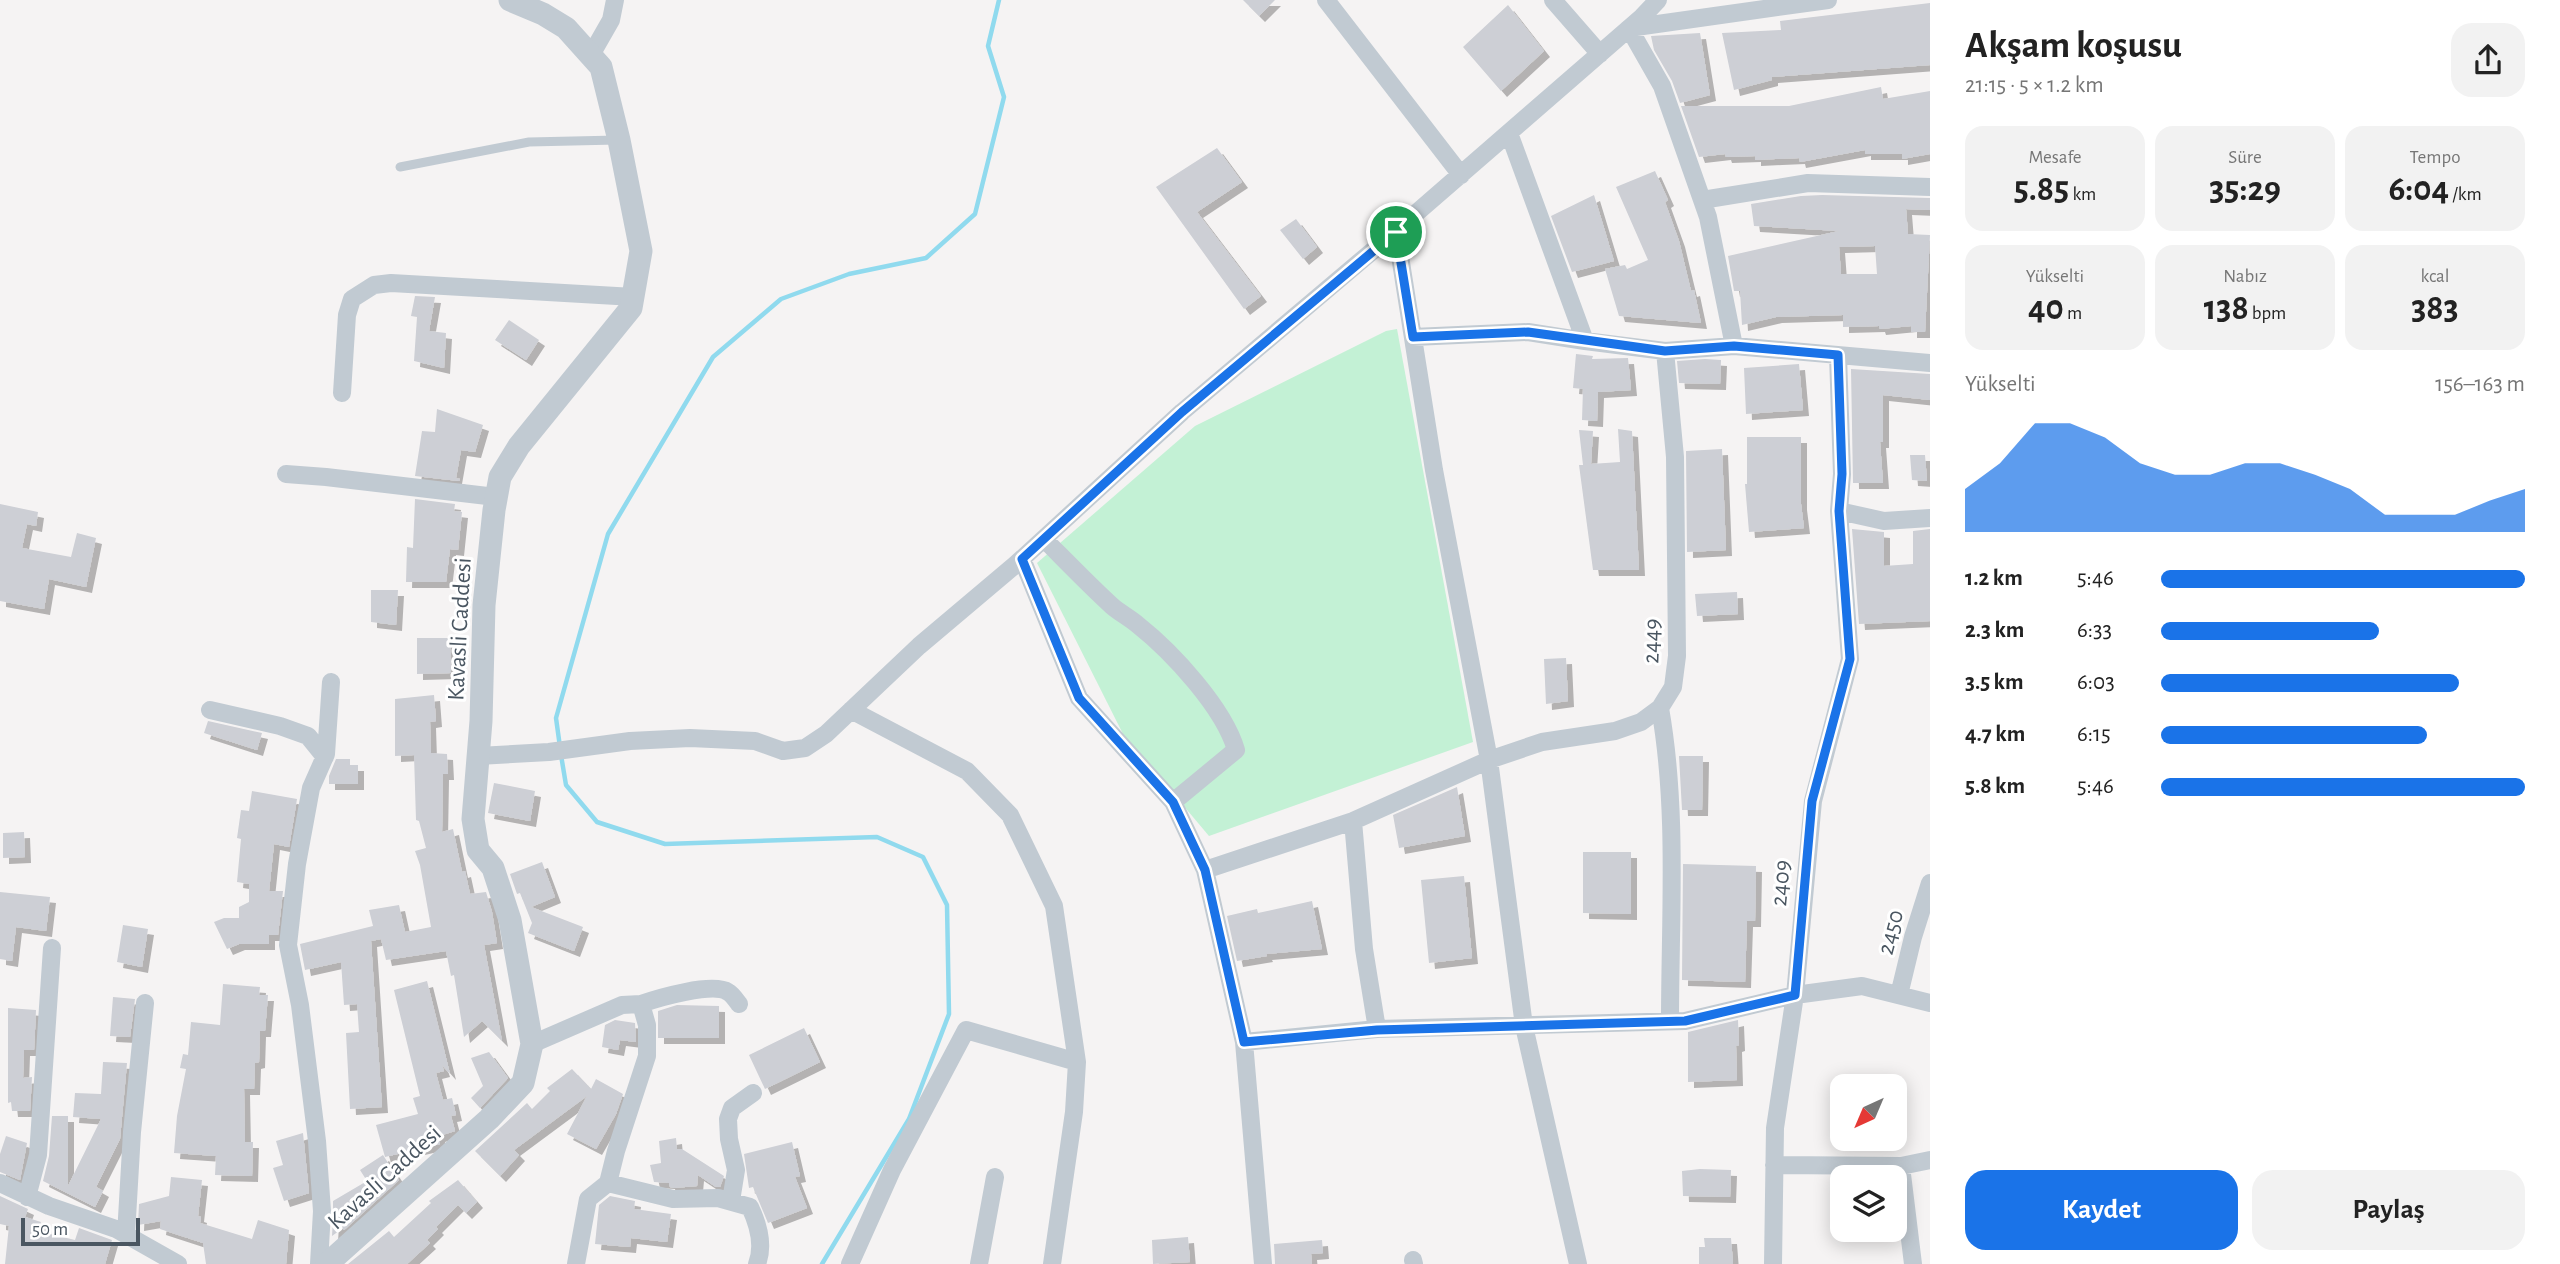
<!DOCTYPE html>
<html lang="tr">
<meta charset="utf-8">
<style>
:root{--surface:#fff;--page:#f2f2f2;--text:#222;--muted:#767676;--accent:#1a73e8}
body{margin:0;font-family:"Alegreya Sans",sans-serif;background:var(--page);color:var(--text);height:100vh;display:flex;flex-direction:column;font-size:26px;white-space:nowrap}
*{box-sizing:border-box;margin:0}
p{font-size:23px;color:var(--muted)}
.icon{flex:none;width:38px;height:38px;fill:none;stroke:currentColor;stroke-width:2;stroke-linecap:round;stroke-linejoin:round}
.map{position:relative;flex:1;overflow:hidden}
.side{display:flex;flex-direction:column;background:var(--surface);width:630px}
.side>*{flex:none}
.needle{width:46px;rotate:224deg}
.controls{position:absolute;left:1830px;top:1074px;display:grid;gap:14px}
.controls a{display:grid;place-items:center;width:77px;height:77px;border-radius:14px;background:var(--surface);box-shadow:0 4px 18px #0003;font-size:35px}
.scale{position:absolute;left:21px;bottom:18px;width:119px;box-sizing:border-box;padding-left:7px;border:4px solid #4a5661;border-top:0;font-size:19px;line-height:24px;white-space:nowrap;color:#4a5661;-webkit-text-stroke:5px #fff;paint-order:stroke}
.pin{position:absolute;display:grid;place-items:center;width:60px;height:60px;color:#fff;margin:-30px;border:4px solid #fff;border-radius:50%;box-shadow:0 2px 7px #0007}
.round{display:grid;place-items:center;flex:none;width:74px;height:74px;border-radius:21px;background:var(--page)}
.overview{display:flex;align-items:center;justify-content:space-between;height:119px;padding:0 35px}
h1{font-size:38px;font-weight:700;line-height:52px}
.metrics{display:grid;grid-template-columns:repeat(3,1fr);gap:10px;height:119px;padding:7px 35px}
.metrics div{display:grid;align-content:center;border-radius:18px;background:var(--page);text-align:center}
.metrics b{font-size:35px;font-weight:700}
.metrics small{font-size:19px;font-weight:400}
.metrics p{font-size:19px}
.chart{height:196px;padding:14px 35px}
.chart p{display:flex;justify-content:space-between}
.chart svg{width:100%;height:126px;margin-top:7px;fill:var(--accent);opacity:.7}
.button{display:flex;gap:14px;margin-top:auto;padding:14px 35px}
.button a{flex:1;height:80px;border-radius:21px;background:var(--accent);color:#fff;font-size:28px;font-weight:700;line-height:80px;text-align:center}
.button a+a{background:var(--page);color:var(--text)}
ul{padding:0 35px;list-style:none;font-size:23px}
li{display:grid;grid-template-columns:112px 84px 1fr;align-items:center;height:52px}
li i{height:18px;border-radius:9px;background:var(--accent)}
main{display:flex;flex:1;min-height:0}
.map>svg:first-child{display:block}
.green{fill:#c3f1d5}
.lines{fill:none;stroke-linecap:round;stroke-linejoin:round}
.stream{stroke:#90daee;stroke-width:4.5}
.building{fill:#cdcfd5;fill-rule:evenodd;filter:url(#shadow)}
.service{stroke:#c1cad2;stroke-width:9}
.minor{stroke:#c1cad2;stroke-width:18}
.tertiary{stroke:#c1cad2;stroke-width:23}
.route-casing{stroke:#fff;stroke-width:14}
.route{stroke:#1a73e8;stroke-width:9}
.labels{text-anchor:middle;stroke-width:6;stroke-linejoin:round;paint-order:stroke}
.street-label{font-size:24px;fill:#4a5661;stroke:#fff}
</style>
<main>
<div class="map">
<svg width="1930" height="1264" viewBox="0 0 1930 1264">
<defs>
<filter id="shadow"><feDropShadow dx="6" dy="6" stdDeviation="0" flood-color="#0004"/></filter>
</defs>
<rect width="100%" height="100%" fill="#f5f3f3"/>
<path class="green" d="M 1397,329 L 1473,742 L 1209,836 L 1123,734 L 1037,563 L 1195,426 L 1386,331 Z"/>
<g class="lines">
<path class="stream" d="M 560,747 L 556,718 L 608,534 L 713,357 L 781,299 L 849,274 L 926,258 L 975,214 L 1004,97 L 988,46 L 999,0
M 561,755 L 566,785 L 597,822 L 665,844 L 877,837 L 923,857 L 947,905 L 949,1014 L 909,1119 L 822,1264"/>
</g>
<path class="building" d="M 1243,0 L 1275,0 L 1259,16 Z
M 1930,3 L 1930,65 L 1772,77 L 1772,80 L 1734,90 L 1722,33 L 1781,30 L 1780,21 Z
M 1508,5 L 1544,51 L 1501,91 L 1463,47 Z
M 1700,33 L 1710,95 L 1680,103 L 1672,81 L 1654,50 L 1651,36 Z
M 1881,87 L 1883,99 L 1930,91 L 1930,154 L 1902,159 L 1902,154 L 1865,154 L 1865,150 L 1800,162 L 1799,158 L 1755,160 L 1755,156 L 1726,157 L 1725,154 L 1699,157 L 1681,106 L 1789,106 Z
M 1217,148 L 1242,182 L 1197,212 L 1261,296 L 1244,309 L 1156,187 Z
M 1655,171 L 1668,200 L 1665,202 L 1679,241 L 1691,291 L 1694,290 L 1701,323 L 1619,316 L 1605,269 L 1625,265 L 1627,269 L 1648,260 L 1616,187 Z
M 1594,195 L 1614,261 L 1572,272 L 1551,216 Z
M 1822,195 L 1930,198 L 1930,210 L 1906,209 L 1908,234 L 1930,235 L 1925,332 L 1911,332 L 1911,326 L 1880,329 L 1879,326 L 1843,327 L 1843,315 L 1776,317 L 1742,325 L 1740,291 L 1734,291 L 1728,256 L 1839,231 L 1754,226 L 1751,204 L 1801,196 ZM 1875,246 L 1877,274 L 1841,274 L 1839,247 Z
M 1296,219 L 1317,247 L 1303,259 L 1280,230 Z
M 415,296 L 435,297 L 429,331 L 446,333 L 444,368 L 414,361 L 417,317 L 411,316 Z
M 509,320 L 539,340 L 526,360 L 495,340 Z
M 1576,354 L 1593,356 L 1592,359 L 1628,358 L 1631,390 L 1598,392 L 1597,421 L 1582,420 L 1583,389 L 1573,388 Z
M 1705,359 L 1721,360 L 1720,384 L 1679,383 L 1677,361 Z
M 1799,364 L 1803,410 L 1746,414 L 1744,368 Z
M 1851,369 L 1930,374 L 1930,400 L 1883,395 L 1883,442 L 1880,442 L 1883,483 L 1853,483 Z
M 437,409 L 483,425 L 475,452 L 461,450 L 456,478 L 460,479 L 459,481 L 415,476 L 422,431 L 435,432 Z
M 1618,429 L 1632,431 L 1639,570 L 1593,570 L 1579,465 L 1583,465 L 1579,430 L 1593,431 L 1591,464 L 1620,462 Z
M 1747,437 L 1801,437 L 1801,504 L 1804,528 L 1749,532 L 1745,484 L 1747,484 Z
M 1722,449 L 1726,550 L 1687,552 L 1686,451 Z
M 1910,455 L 1925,455 L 1927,481 L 1912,480 Z
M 415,499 L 455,504 L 454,511 L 462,512 L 458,550 L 450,549 L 446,582 L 406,582 L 407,547 L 413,548 Z
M 0,504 L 38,512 L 36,526 L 27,524 L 22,548 L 71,557 L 77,533 L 96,538 L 86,587 L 49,579 L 44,609 L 0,601 Z
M 1852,529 L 1884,532 L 1884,566 L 1913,564 L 1913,531 L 1930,529 L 1930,621 L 1859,624 Z
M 371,590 L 398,590 L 396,625 L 371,622 Z
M 1737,592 L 1738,614 L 1697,616 L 1695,594 Z
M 417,638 L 450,638 L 451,673 L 417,674 Z
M 1566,658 L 1568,701 L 1546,704 L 1544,659 Z
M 434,695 L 436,721 L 430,722 L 431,753 L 447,754 L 448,774 L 443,774 L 442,832 L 453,829 L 462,872 L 465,871 L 470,894 L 486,892 L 492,912 L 497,943 L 484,945 L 502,1041 L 482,1021 L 464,1037 L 454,975 L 451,976 L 446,951 L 386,960 L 381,939 L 371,941 L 382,1107 L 350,1109 L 346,1033 L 359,1032 L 357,1004 L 344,1005 L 341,962 L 305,970 L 300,944 L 373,926 L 369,910 L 399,905 L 405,932 L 431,927 L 420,865 L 415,851 L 426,848 L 419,821 L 416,820 L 414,755 L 395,756 L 395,699 Z
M 208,721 L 262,733 L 257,750 L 204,733 Z
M 1679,756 L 1703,756 L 1702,810 L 1682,810 Z
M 336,759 L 350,759 L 350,765 L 358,765 L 358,784 L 329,784 L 329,776 Z
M 494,783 L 535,791 L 530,821 L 488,813 Z
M 1457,787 L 1465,836 L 1399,848 L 1393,815 Z
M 252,791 L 297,799 L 289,847 L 274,844 L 269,891 L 283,891 L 278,935 L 269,935 L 269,944 L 239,944 L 227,949 L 214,922 L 224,918 L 239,918 L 239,907 L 249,902 L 249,884 L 237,882 L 241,839 L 237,838 L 241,810 L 249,811 Z
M 24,832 L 25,857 L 3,858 L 3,833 Z
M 1583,852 L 1631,852 L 1631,914 L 1583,913 Z
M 542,862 L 555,897 L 531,907 L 583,927 L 574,951 L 528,933 L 532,923 L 520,893 L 517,894 L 510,874 Z
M 1683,864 L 1756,866 L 1755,921 L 1747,921 L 1745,982 L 1682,980 Z
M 1464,876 L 1472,958 L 1429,963 L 1421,880 Z
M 0,892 L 50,897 L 46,931 L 16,927 L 12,961 L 0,959 Z
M 1312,901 L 1322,949 L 1266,954 L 1267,956 L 1237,961 L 1227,916 L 1257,909 L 1258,913 Z
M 123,925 L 148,929 L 142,967 L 117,962 Z
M 427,981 L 450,1074 L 442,1065 L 444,1071 L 436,1073 L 443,1100 L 452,1098 L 456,1115 L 451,1116 L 455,1131 L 439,1136 L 440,1144 L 385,1157 L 376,1125 L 418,1114 L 413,1098 L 420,1096 L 394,990 Z
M 223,984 L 260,987 L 259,995 L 268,995 L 265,1031 L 260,1031 L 259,1062 L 255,1063 L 254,1089 L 244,1089 L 245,1142 L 253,1142 L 252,1176 L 215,1175 L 216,1156 L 174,1153 L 177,1116 L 186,1069 L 180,1068 L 183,1054 L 188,1055 L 191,1022 L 220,1025 Z
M 113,997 L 135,999 L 130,1037 L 110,1036 Z
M 677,1005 L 719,1006 L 719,1038 L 658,1038 L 658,1011 Z
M 8,1008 L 36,1010 L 34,1050 L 24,1050 L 23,1078 L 32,1077 L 30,1111 L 12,1111 L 11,1102 L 8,1103 Z
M 615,1020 L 635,1023 L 636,1042 L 620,1040 L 618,1050 L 602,1047 L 605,1025 Z
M 1738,1020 L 1739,1045 L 1736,1046 L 1737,1080 L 1688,1082 L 1688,1032 Z
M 804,1028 L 820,1062 L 765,1089 L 749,1055 Z
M 489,1052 L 508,1078 L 480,1108 L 471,1098 L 483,1086 L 471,1058 Z
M 103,1062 L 127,1063 L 120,1139 L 96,1187 L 103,1191 L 95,1207 L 43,1181 L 49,1156 L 52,1116 L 68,1116 L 68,1186 L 101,1119 L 73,1117 L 75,1093 L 101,1094 Z
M 572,1069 L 591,1089 L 596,1079 L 623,1094 L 616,1114 L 596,1149 L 567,1134 L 587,1096 L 514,1150 L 519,1155 L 500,1176 L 475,1151 L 527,1103 L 532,1109 L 550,1091 L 547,1088 Z
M 303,1133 L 309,1193 L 284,1201 L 273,1168 L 283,1165 L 276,1141 Z
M 6,1136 L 27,1143 L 20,1180 L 0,1172 L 0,1154 Z
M 676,1138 L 677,1149 L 682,1149 L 724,1176 L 720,1187 L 716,1187 L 698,1175 L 697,1186 L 674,1188 L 670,1187 L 669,1183 L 654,1182 L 650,1165 L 661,1163 L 659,1141 Z
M 792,1142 L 800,1176 L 795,1177 L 807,1208 L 768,1223 L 753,1187 L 749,1188 L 744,1154 Z
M 383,1155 L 399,1180 L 344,1230 L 343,1228 L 332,1236 L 333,1219 L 336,1217 L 333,1212 L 333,1201 L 367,1181 L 360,1170 Z
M 1700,1169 L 1731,1170 L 1730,1197 L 1683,1196 L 1682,1171 Z
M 171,1177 L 202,1180 L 198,1216 L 201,1217 L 200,1223 L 252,1239 L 258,1220 L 289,1230 L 286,1264 L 206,1264 L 203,1243 L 160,1229 L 161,1221 L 138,1225 L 139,1204 L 169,1196 Z
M 458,1180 L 477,1202 L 466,1213 L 458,1205 L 436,1227 L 438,1229 L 427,1240 L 430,1243 L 407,1264 L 348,1264 L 389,1231 L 394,1237 L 431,1203 L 429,1201 Z
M 0,1196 L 28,1209 L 25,1217 L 41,1222 L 38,1231 L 75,1240 L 79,1228 L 112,1240 L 105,1264 L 5,1264 L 9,1226 L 0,1224 Z
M 610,1196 L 635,1201 L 634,1209 L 671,1214 L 667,1242 L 631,1238 L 630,1247 L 595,1244 L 599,1205 Z
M 1188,1237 L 1190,1262 L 1153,1264 L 1152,1240 Z
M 1704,1238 L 1731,1238 L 1733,1264 L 1699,1264 L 1699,1247 L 1705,1247 Z
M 1322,1240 L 1323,1253 L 1311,1254 L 1312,1264 L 1275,1264 L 1274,1244 Z"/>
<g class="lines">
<path class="service" d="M 400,167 L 529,142 L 617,140"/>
<path class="minor" d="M 1326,0 L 1461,175
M 1553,0 L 1600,54
M 591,55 L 611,20 L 615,0
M 1509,133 L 1585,341 L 1665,351
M 1702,200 L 1808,183 L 1930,187
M 1396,231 L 1434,470 L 1489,760 L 1524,1026 L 1578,1264
M 1413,337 L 1528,332 L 1585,341
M 1734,346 L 1708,217 L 1662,86 L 1629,28 L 1828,0
M 342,393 L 347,315 L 352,299 L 374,285 L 391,283 L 634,297
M 286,474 L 326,477 L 496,497
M 1839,511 L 1884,521 L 1930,518
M 1044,539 C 1066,561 1089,585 1112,606 C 1120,613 1130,618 1138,625 C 1172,652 1224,708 1236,750 L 1173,802
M 1022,559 L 1079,698 L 1173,802 L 1205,870 L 1244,1042 L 1263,1264
M 1660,708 C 1678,810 1670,917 1670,1021
M 210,710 L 280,726 L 308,736 L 325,757
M 851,710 L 967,771 L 1010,815 L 1054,906 L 1077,1062 L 1074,1112 L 1052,1264
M 478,756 L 549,752 L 630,741 L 690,738 L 755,741 L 783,751 L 805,748 L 826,734 L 919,646 L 1015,565 L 1182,412 L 1376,248 L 1642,17 L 1658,0
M 1353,821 L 1364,949 L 1377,1029
M 1205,870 L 1353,821 L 1489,760 L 1542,742 L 1615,731 L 1641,722 L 1660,708 L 1673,687 L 1677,656 L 1675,457 L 1665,351 L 1734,346 L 1930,363
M 1899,995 L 1913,937 L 1930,883
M 641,1004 C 658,998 713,982 728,992 C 732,994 736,1000 739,1004
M 1244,1042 L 1377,1029 L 1685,1021 L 1795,995 L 1862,986 L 1930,1003
M 532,1044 L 622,1005 L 641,1004 L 647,1025 L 647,1056 L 616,1151 L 608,1183
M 1774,1165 L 1901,1166 L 1930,1160
M 1901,1166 L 1913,1264
M 0,1183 L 49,1206 L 116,1229 L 178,1264
M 27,1197 L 38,1155 L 52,948
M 731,1201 L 736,1170 L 729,1139 L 728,1119 L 732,1108 L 753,1093
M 126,1235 L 132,1132 L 145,1003
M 1413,1260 L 1414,1264
M 319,1264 L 322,1211 L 317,1141 L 300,1005 L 288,945 L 297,864 L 311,788 L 326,754 L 331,682
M 576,1264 L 588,1199 L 608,1183 L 673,1199 L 718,1198 L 750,1207 C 758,1224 764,1246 757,1264
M 850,1264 L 892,1170 L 966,1030 L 1077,1062
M 979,1264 L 995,1177
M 1773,1264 L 1775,1128 L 1795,995 L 1813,801 L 1850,659 L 1839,511 L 1842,474 L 1838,355"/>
<path class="tertiary" d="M 327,1264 L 489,1119 L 523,1083 L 532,1044 L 510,920 L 493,868 L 478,850 L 473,819 L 481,721 L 484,605 L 494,510 L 500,477 L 519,446 L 631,308 L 641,251 L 619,140 L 601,67 L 566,28 L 543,14 L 510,0"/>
</g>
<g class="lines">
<g class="route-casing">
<path id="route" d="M 1396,232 L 1413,337 L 1528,332 L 1665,351 L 1734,346 L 1838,355 L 1842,474 L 1839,511 L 1850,659 L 1812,801 L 1795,995 L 1685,1021 L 1377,1030 L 1244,1042 L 1205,870 L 1173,802 L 1079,698 L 1022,559 L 1182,412 Z"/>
</g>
<use href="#route" class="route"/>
</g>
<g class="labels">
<g class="street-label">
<text transform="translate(459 629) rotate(-87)" y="8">Kavasli Caddesi</text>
<text transform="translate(1651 641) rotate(-88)" y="8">2449</text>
<text transform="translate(1780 883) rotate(-85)" y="8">2409</text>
<text transform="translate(1890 932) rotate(-75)" y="8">2450</text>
<text transform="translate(384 1177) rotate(-42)" y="8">Kavasli Caddesi</text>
</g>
</g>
</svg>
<div class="controls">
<a><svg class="needle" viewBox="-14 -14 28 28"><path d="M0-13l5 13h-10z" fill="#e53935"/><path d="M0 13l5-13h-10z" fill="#767676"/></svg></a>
<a><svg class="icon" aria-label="layers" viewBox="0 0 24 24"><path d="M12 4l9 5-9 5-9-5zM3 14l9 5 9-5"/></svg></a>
</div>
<div class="scale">50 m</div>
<div class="pin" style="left:1396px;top:232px;background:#1e9e55"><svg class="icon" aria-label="arrive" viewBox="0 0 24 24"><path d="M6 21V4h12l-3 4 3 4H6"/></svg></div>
</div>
<section class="side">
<div class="overview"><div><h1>Akşam koşusu</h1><p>21:15 · 5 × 1.2 km</p></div><a class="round"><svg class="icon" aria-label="share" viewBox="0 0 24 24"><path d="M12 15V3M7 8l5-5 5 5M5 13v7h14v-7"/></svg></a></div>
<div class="metrics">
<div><p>Mesafe</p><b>5.85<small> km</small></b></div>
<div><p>Süre</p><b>35:29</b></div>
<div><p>Tempo</p><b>6:04<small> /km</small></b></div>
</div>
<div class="metrics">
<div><p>Yükselti</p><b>40<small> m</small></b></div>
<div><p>Nabız</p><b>138<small> bpm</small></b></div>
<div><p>kcal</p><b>383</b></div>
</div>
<div class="chart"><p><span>Yükselti</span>156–163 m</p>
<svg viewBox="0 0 160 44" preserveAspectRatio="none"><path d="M0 44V29L10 20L20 6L30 6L40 11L50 20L60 24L70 24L80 20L90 20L100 24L110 29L120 38L130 38L140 38L150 33L160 29V44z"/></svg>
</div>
<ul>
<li><b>1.2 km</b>5:46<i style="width:100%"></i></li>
<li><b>2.3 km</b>6:33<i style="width:60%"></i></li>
<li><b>3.5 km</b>6:03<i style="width:82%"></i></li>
<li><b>4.7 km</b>6:15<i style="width:73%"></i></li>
<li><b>5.8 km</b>5:46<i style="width:100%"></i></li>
</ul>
<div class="button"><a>Kaydet</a><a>Paylaş</a></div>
</section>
</main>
